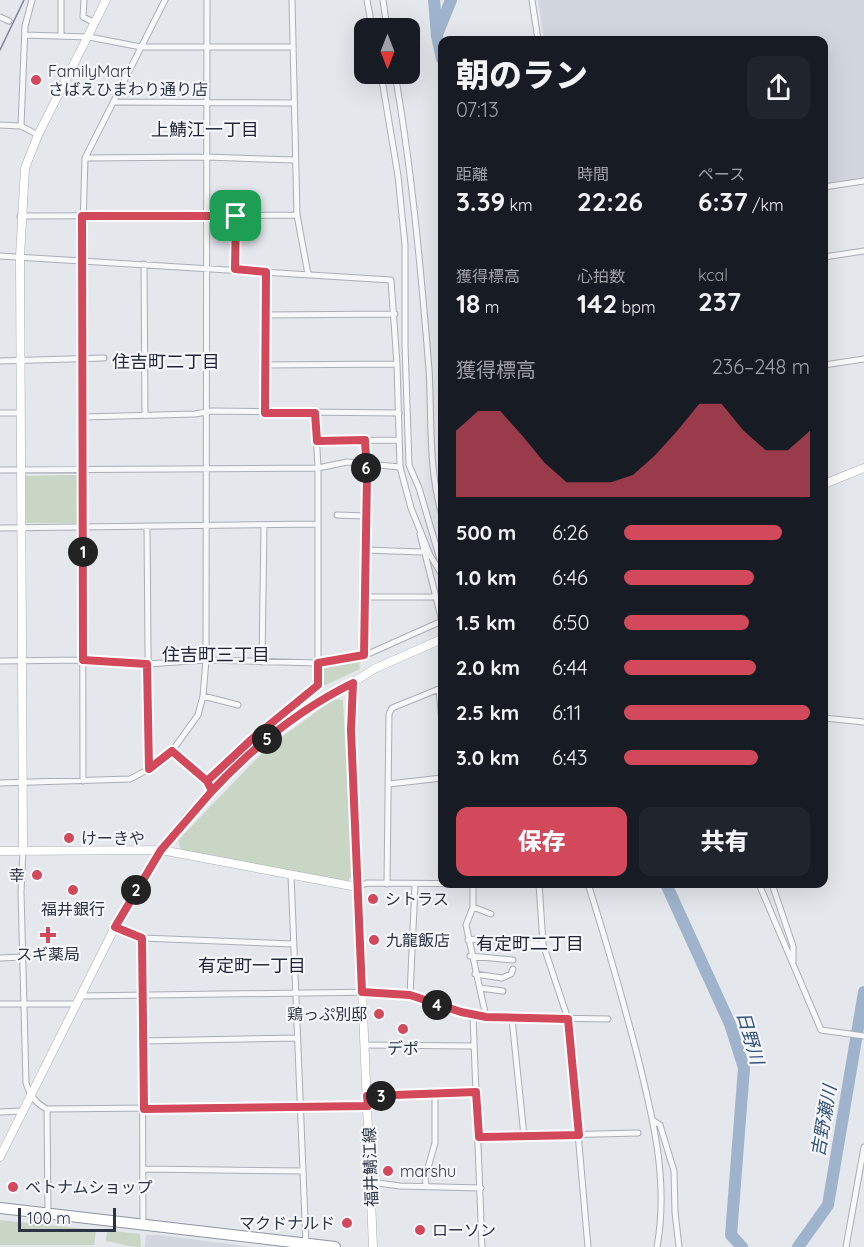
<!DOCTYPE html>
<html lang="ja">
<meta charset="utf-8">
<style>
:root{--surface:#171b24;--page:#20242c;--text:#f1f3f6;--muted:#9ea1a6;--accent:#d1495b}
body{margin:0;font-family:Quicksand,"Noto Sans JP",sans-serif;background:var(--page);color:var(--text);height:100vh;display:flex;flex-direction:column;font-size:22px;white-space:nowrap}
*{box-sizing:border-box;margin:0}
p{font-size:20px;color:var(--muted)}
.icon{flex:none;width:33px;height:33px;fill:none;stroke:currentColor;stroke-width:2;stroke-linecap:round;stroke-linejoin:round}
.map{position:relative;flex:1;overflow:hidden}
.sheet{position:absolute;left:438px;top:36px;width:390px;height:852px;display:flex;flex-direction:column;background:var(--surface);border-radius:12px;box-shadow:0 6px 24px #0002}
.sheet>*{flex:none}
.needle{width:39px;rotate:180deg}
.buttons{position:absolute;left:354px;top:18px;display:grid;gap:12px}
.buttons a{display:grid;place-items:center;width:66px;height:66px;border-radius:12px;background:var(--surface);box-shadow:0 6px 24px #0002;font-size:30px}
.scale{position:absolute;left:18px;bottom:15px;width:98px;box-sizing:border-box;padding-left:6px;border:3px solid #2b3445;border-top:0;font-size:16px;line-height:21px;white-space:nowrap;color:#2b3445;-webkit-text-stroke:4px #f4f6f9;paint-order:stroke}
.pin{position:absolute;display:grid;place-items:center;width:51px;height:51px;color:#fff;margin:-26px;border-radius:12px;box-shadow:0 3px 9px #0006}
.km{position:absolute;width:30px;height:30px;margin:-15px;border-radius:50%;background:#222;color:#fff;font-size:16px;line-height:30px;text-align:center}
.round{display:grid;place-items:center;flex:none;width:63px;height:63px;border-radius:12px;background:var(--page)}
.overview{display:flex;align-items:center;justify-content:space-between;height:102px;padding:0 18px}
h1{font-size:33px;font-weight:800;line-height:45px}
.stats{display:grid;grid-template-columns:repeat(3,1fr);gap:9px;height:102px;padding:6px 18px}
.stats div{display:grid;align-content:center}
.stats b{font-size:26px;font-weight:800}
.stats small{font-size:16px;font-weight:400}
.stats p{font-size:16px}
.chart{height:168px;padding:12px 18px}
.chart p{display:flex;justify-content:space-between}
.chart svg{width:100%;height:108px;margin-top:6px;fill:var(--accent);opacity:.7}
.cta{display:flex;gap:12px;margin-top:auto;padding:12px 18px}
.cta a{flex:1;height:69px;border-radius:12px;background:var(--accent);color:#fff;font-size:24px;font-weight:800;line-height:69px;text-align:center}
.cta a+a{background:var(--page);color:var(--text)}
ul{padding:0 18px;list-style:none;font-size:20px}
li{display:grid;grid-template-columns:96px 72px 1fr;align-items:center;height:45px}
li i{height:15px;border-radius:8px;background:var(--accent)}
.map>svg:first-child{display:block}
.built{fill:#d2d6de}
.green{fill:#c9d6c5}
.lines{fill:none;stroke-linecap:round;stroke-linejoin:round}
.river{stroke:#9fb4cc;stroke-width:12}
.street-casing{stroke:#a9aeb7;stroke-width:7}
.secondary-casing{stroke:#a9aeb7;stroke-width:9}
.highway-casing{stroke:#8b94a3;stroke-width:12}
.street{stroke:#f7f8fa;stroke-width:5}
.secondary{stroke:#fff;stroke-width:8}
.highway{stroke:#fff;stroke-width:10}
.tram{stroke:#7d8696;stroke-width:1.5}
.route-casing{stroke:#fff;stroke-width:12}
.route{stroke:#d1495b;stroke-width:8}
.poi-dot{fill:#d1495b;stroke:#f4f6f9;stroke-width:2}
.labels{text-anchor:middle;stroke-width:4.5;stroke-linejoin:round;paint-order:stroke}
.poi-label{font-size:16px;fill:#2b3445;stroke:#f4f6f9;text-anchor:start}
.street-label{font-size:16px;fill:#2b3445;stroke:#f4f6f9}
.neighbourhood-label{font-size:18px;fill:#1d2536;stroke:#f4f6f9}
.water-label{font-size:18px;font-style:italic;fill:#34527a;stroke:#f4f6f9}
</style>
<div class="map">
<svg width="864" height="1247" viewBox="0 0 864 1247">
<rect width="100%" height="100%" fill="#e4e7ec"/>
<path class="built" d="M 538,0 L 864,0 L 864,178 L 824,184 L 824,40 L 544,40 Z
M 146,1235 L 159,1235 L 253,1247 L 145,1247 Z"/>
<path class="green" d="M 77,475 L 78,523 L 25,523 L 25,476 Z
M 359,659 L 360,669 L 319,688 L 319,664 Z
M 334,699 L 343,700 L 352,877 L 344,884 L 181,850 L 178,840 L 268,747 Z
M 0,1220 L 96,1230 L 94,1245 L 0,1245 Z
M 107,1230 L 140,1234 L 141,1247 C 128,1247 119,1243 106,1241 Z"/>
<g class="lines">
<path class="river" d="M 434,0 L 437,36 L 442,59
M 438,32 L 451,0
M 666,884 L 730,1024 L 744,1068 L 731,1235 L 742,1247
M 798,1247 L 828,1205 L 864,992"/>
<g class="street-casing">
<path id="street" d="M 61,0 L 61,36
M 84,0 L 83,17 L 95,23
M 292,0 L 297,215 L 308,274
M 367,0 L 372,28
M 383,0 L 387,28
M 532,0 L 538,40
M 0,17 L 9,21
M 25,35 L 89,37 L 141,47 L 292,47
M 381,74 L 398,176 L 405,245 L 405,345 L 409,465 L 419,488 L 442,566
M 395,74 C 412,171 421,271 429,369 C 432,418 428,468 442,515
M 115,102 L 293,103
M 0,125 L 21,126 L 25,26 L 32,0
M 21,126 L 38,135
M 85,158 L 206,157 L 294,160
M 824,187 L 864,181
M 20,216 L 297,215
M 0,256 L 391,280 L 397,364 L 400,467 L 411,508 L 430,555 L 442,575
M 824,257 L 864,251
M 144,264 L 145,415
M 235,269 L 236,216
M 264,315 L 395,314
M 0,361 L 104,358
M 264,365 L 397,364
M 824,365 L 864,359
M 0,413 L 20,413
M 265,413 L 265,272
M 83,417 L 195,414 L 212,411 L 399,413
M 317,441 L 399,440
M 0,470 L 318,468 L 347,462 L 400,467
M 337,515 L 366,516
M 147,526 L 149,769
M 0,528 L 317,524
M 420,534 L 442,621
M 365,550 L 422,552
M 364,597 L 436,597
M 364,655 L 367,475 L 365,440
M 0,661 L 83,660 L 148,664 L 206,660 L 318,663 L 359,658 L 442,621
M 262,662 L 264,525
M 203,696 L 238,705
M 824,718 L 864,722
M 172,751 L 208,781 L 212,791
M 83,781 L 82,259 L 85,158 L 165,0
M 208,781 L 252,739 L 318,685 L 318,468 L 315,413
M 0,783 L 130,779 L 149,769 L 172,751 L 198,715 L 203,696 L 206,660 L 207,0
M 389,784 L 442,778
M 23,850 L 21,892 L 26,1083 C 30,1095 35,1103 47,1109 L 368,1106
M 291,875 L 306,1245
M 387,884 L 389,714 L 392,708 L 439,689 L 442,722
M 539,884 L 543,944 L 568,1019 L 588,1247
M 588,884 C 606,940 622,997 637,1054 C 653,1118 669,1181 657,1247
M 759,884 L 821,1030 L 864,1036
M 772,884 L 793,946 L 793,962
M 473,886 L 473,907 L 466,925 L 486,1017
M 357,887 L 367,883 L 501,884
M 473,907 L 491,914
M 115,927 L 142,938 L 143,1225
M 142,938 L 293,944
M 468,940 C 494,936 518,945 543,944
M 470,956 L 513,960
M 0,958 L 23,957
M 475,974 L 502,978 L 511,974 L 513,969
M 480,988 L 503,991
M 410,995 L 415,885
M 80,996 L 376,992 L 410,995 L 461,1012 L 486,1017 L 608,1019
M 0,1004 L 76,1004
M 473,1016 L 482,1247
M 512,1019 L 524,1136
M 143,1041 L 297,1038
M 364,1045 L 473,1046
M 367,1096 L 476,1092
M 47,1109 L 48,1213
M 0,1112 L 23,1111
M 654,1121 L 660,1125 L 674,1171 L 675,1212 L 679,1247
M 479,1137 L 638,1133
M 144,1169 L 302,1171
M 370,1182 L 400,1186 L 481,1188
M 426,1185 L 425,1178 L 435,1143 L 435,1092
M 846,1247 L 864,1147"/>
</g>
<g class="secondary-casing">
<path id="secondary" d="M 824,484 L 864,468
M 353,683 L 351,730 L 373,1247
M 23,850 L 20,256 L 25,168 L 38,135 L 106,0
M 0,851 L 161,850 L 357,887
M 0,1157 L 115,927 L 149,869 L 187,817 L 228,773 L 280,728 L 376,668 L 442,639"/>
</g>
<g class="highway-casing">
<path id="highway" d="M 0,1208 L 335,1247"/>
</g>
<use href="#street" class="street"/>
<use href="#secondary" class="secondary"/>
<use href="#highway" class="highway"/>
<path class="tram" d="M 0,50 L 24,0"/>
</g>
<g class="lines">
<g class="route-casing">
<path id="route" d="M 236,216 L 82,216 L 83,660 L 147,664 L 149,769 L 172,751 L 207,781 L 212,791 L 161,850 L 115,927 L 142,938 L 144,1109 L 368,1106 L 367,1096 L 476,1092 L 479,1137 L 579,1135 L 568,1019 L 486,1017 L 461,1012 L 410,995 L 362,992 L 351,730 L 353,683 C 300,709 252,748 212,791 L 207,781 L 252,739 L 318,685 L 318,663 L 364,655 L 367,475 L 365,440 L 317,441 L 315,413 L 265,413 L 266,272 L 235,269 L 236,216"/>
</g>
<use href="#route" class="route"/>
</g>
<g class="poi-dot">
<circle cx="36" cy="80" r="6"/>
<circle cx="69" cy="838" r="6"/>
<circle cx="37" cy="875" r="6"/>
<circle cx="73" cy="890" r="6"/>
<circle cx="373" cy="899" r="6"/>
<path d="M45 926h6v6h6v6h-6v6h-6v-6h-6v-6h6z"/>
<circle cx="374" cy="940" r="6"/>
<circle cx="379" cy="1014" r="6"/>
<circle cx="403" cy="1029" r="6"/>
<circle cx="388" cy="1171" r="6"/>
<circle cx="13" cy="1187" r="6"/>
<circle cx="347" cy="1223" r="6"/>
<circle cx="420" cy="1230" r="6"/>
</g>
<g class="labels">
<g class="poi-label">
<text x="48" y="77">FamilyMart<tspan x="48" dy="18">さばえひまわり通り店</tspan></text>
<text x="81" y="844">けーきや</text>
<text x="25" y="881" text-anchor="end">幸</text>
<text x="385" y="905">シトラス</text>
<text x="73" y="915" text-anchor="middle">福井銀行</text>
<text x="386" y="946">九龍飯店</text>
<text x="48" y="960" text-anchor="middle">スギ薬局</text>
<text x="367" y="1020" text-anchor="end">鶏っぷ別邸</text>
<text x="403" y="1054" text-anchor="middle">デポ</text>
<text x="400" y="1177">marshu</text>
<text x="25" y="1193">ベトナムショップ</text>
<text x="335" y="1229" text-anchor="end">マクドナルド</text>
<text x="432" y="1236">ローソン</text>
</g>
<g class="street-label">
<text transform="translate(370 1167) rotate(-92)" y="6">福井鯖江線</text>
</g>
<g class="neighbourhood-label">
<text x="205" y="136">上鯖江一丁目</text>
<text x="166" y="368">住吉町二丁目</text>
<text x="216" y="661">住吉町三丁目</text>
<text x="530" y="950">有定町二丁目</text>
<text x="252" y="972">有定町一丁目</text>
</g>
<g class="water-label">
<text transform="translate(750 1038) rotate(74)" y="6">日野川</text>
<text transform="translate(824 1121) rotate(-80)" y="6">吉野瀬川</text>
</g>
</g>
</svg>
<div class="buttons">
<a><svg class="needle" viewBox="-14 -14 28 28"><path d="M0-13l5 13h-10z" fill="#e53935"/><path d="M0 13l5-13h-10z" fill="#9ea1a6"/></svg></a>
</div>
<div class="scale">100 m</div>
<div class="pin" style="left:236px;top:216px;background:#1e9e55"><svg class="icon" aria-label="arrive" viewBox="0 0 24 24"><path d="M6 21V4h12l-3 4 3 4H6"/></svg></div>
<b class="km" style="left:83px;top:552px">1</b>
<b class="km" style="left:136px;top:890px">2</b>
<b class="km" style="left:381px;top:1096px">3</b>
<b class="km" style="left:437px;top:1005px">4</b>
<b class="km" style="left:267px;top:739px">5</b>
<b class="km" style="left:366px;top:468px">6</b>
<section class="sheet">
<div class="overview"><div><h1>朝のラン</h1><p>07:13</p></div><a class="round"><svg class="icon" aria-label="share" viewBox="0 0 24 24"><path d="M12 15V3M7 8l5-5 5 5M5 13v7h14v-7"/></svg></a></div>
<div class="stats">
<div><p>距離</p><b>3.39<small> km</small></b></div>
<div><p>時間</p><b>22:26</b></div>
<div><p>ペース</p><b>6:37<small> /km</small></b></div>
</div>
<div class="stats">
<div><p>獲得標高</p><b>18<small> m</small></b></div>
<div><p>心拍数</p><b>142<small> bpm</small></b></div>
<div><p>kcal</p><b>237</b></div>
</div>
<div class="chart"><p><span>獲得標高</span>236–248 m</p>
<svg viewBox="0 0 160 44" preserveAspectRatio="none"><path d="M0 44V17L10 9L20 9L30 19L40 30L50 38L60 38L70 38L80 35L90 27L100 17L110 6L120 6L130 17L140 25L150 25L160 17V44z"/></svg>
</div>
<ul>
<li><b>500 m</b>6:26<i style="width:85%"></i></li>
<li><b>1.0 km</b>6:46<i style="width:70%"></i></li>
<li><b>1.5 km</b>6:50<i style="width:67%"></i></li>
<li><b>2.0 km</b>6:44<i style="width:71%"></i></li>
<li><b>2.5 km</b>6:11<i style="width:100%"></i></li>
<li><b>3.0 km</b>6:43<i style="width:72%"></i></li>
</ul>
<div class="cta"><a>保存</a><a>共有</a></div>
</section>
</div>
